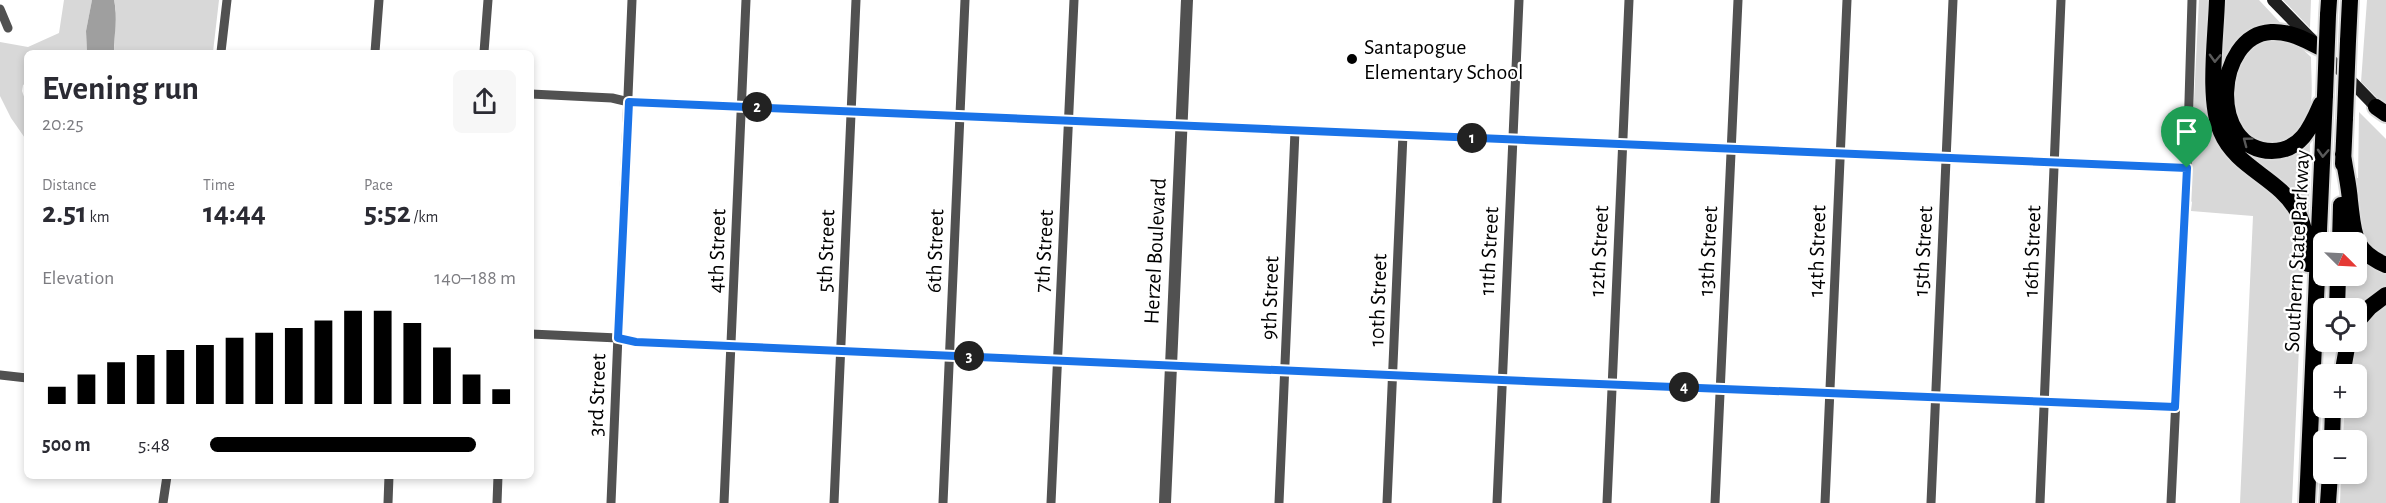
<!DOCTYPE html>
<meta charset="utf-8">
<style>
:root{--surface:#fff;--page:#f7f7f7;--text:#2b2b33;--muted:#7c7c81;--accent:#000}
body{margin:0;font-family:"Alegreya Sans",sans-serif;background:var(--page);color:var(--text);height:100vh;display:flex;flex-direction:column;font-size:22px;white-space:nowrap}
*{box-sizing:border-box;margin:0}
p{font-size:20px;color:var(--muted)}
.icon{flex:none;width:33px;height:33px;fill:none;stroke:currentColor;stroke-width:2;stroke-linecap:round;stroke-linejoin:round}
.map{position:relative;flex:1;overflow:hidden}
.side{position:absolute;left:24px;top:50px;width:510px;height:429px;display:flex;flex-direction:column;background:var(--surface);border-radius:9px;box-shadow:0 3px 9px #0003}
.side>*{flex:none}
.needle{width:39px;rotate:114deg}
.controls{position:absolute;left:2313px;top:232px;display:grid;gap:12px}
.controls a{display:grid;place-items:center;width:54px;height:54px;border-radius:9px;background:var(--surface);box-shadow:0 3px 9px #0003;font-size:30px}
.pin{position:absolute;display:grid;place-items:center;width:51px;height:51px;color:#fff;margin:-62px -26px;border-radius:50% 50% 50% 0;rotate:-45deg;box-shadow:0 0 6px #0007}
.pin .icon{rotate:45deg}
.km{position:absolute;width:30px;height:30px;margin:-15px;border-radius:50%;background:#222;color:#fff;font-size:16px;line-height:30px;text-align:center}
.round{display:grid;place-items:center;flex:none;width:63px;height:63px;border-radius:9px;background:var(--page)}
.overview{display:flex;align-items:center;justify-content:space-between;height:102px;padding:0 18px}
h1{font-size:33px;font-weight:600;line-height:45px}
.figures{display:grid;grid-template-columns:repeat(3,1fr);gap:9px;height:102px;padding:6px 18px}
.figures div{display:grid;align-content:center}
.figures b{font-size:30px;font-weight:600}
.figures small{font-size:16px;font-weight:400}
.figures p{font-size:16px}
.chart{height:168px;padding:12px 18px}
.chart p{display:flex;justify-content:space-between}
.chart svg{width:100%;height:108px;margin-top:6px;stroke:var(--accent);stroke-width:6}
ul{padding:0 18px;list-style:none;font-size:20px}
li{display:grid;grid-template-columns:96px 72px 1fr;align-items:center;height:45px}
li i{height:15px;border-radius:8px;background:var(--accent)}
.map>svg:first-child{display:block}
.green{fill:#d8d8d8}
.water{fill:#9f9f9f}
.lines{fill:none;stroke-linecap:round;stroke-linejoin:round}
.motorway-casing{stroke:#dbdbdb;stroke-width:20}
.minor{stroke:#515151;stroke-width:9}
.tertiary{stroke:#515151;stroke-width:12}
.secondary{stroke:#1e1e1e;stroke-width:12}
.motorway{stroke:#000;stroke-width:16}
.motorway-bridge-casing{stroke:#dbdbdb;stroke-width:20;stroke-linecap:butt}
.motorway-bridge{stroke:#000;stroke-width:16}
.oneway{stroke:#595959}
.route-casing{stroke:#fff;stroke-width:12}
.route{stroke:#1a73e8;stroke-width:8}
.poi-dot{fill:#000;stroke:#fff;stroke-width:2}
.labels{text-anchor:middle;stroke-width:4.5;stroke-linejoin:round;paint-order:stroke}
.poi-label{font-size:22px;fill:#000;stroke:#fff;text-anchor:start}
.street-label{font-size:22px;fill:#000;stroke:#fff}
</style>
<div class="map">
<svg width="2386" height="503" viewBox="0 0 2386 503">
<rect width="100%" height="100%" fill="#fff"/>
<path class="green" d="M 64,0 L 92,0 L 86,31 L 87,52 L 27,52 L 27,83 L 23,85 L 22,91 L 27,105 L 27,141 L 11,118 L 0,96 L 0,42 L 28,47 L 59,33 Z
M 114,0 L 219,0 L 213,52 L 114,52 L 116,10 Z
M 2199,0 L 2211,0 L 2207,100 L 2294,216 L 2303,258 L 2292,503 L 2240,503 L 2253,216 L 2191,211 L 2192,202 L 2189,200 Z
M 2220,0 L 2259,0 L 2288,31 L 2281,28 L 2226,64 L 2217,75 Z
M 2283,0 L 2311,0 L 2310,28 Z
M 2367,0 L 2386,0 L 2386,107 L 2361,82 Z
M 2269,35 L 2296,43 L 2311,57 C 2311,83 2317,120 2295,138 C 2290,142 2283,144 2277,147 L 2242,135 L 2229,94 L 2235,67 L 2251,44 Z
M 2359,112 L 2386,139 L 2386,260 L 2365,247 L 2353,178 L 2358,178 Z
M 2310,139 L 2309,232 L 2243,157 L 2248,150 Z
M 2357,249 L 2386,269 L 2386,290 L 2357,312 L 2356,309 L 2344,309 L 2345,276 L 2356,276 Z
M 2386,300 L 2386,503 L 2340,503 L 2341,474 L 2356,474 L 2356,441 L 2343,441 L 2344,408 L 2356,408 L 2356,375 L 2345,375 L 2350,342 L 2356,342 L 2357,330 Z"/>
<path class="water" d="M 92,0 L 114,0 C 118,17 114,35 114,52 L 87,52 L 86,31 Z"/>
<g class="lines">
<g class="motorway-casing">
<path id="motorway" d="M 2217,0 C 2216,37 2207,99 2221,132 C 2236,168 2279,178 2297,211 C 2306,228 2307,246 2308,264
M 2328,15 L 2329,0
M 2348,41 L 2350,0
M 2319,47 C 2304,39 2289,31 2271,32 C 2215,35 2207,150 2272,151 C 2301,151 2311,127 2321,104
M 2376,107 L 2386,114
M 2343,154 C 2345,170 2349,185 2350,201 C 2354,232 2352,251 2386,265
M 2343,164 L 2345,118
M 2340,243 L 2341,205
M 2337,309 L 2338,276
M 2356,323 L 2370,307 L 2386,295
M 2342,375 L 2348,342
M 2332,441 L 2333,408
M 2307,503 L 2325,95
M 2328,503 L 2330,474"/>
</g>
<path class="minor" d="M 0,9 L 8,28
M 221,52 L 227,0
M 375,52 L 379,0
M 484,52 L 488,0
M 531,94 L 612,98 L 629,102 L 2187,168
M 531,334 L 618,338 L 636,342 L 1502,380 L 2175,407
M 0,375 L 27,378
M 163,503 L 167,476
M 388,503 L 389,476
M 497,503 L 498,476
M 611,503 L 632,0
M 724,503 L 746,0
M 834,503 L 856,0
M 943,503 L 965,0
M 1051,503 L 1074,0
M 1279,503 L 1295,131
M 1387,503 L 1403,134
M 1497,503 L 1519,0
M 1607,503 L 1629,0
M 1715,503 L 1738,0
M 1825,503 L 1847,0
M 1931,503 L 1953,0
M 2040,503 L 2061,0
M 2171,503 L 2187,168 L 2192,0"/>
<path class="tertiary" d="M 1165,503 L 1187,0"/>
<path class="secondary" d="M 2273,0 L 2312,40
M 2324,53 L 2381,112"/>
<use href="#motorway" class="motorway"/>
<g class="motorway-bridge-casing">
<path id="motorway-bridge" d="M 2325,95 L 2328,15
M 2345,118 L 2348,41"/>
</g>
<use href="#motorway-bridge" class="motorway-bridge"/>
</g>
<defs><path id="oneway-chevron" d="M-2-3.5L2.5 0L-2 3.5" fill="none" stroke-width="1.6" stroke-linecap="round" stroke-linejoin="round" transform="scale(1.5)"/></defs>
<g class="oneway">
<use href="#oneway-chevron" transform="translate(2215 58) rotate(92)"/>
<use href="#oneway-chevron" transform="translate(2247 141) rotate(-143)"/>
<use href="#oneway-chevron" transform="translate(2323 153) rotate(93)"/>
</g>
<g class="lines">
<g class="route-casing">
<path id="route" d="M 629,102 L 2187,168 L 2175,407 L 1502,380 L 636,342 L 618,338 Z"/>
</g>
<use href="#route" class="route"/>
</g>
<circle class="poi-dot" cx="1352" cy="59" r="6"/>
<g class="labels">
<g class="poi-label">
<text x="1364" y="54">Santapogue<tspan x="1364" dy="25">Elementary School</tspan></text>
</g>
<g class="street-label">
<text transform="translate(716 251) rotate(-88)" y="8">4th Street</text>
<text transform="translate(825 251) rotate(-88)" y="8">5th Street</text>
<text transform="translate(934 251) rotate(-88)" y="8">6th Street</text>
<text transform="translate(1043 251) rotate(-87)" y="8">7th Street</text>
<text transform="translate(1154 251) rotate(-87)" y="8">Herzel Boulevard</text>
<text transform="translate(1488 251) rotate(-87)" y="8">11th Street</text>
<text transform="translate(1598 251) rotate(-87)" y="8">12th Street</text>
<text transform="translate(1707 251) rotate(-87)" y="8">13th Street</text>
<text transform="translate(1816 251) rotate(-88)" y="8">14th Street</text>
<text transform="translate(1922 251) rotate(-87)" y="8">15th Street</text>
<text transform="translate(2031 251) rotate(-88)" y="8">16th Street</text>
<text transform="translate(2296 251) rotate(-87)" y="8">Southern State Parkway</text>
<text transform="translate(1269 298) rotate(-88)" y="8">9th Street</text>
<text transform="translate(1377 300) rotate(-88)" y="8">10th Street</text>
<text transform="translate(596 395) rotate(-88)" y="8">3rd Street</text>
</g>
</g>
</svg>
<div class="controls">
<a><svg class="needle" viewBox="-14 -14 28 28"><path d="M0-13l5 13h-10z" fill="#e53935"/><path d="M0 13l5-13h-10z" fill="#7c7c81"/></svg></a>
<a><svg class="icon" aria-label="locate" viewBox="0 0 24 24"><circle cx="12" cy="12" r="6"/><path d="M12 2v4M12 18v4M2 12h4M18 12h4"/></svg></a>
<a>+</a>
<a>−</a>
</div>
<div class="pin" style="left:2187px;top:168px;background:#1e9e55"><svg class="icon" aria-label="arrive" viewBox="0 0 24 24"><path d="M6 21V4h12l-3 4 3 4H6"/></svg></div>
<b class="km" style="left:1472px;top:138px">1</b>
<b class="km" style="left:757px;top:107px">2</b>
<b class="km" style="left:969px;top:356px">3</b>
<b class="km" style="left:1684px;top:387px">4</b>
<section class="side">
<div class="overview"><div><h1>Evening run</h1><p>20:25</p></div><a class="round"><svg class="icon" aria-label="share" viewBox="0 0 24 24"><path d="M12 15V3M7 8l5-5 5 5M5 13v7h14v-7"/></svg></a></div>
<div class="figures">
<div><p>Distance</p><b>2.51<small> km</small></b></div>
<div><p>Time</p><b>14:44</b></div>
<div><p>Pace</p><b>5:52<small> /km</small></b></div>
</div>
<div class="chart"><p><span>Elevation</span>140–188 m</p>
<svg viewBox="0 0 160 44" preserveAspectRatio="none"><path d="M5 44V37M15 44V32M25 44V27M35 44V24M45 44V22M55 44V20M65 44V17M75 44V15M85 44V13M95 44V10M105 44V6M115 44V6M125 44V11M135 44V21M145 44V32M155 44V38"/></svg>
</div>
<ul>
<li><b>500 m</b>5:48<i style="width:87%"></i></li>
</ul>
</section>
</div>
